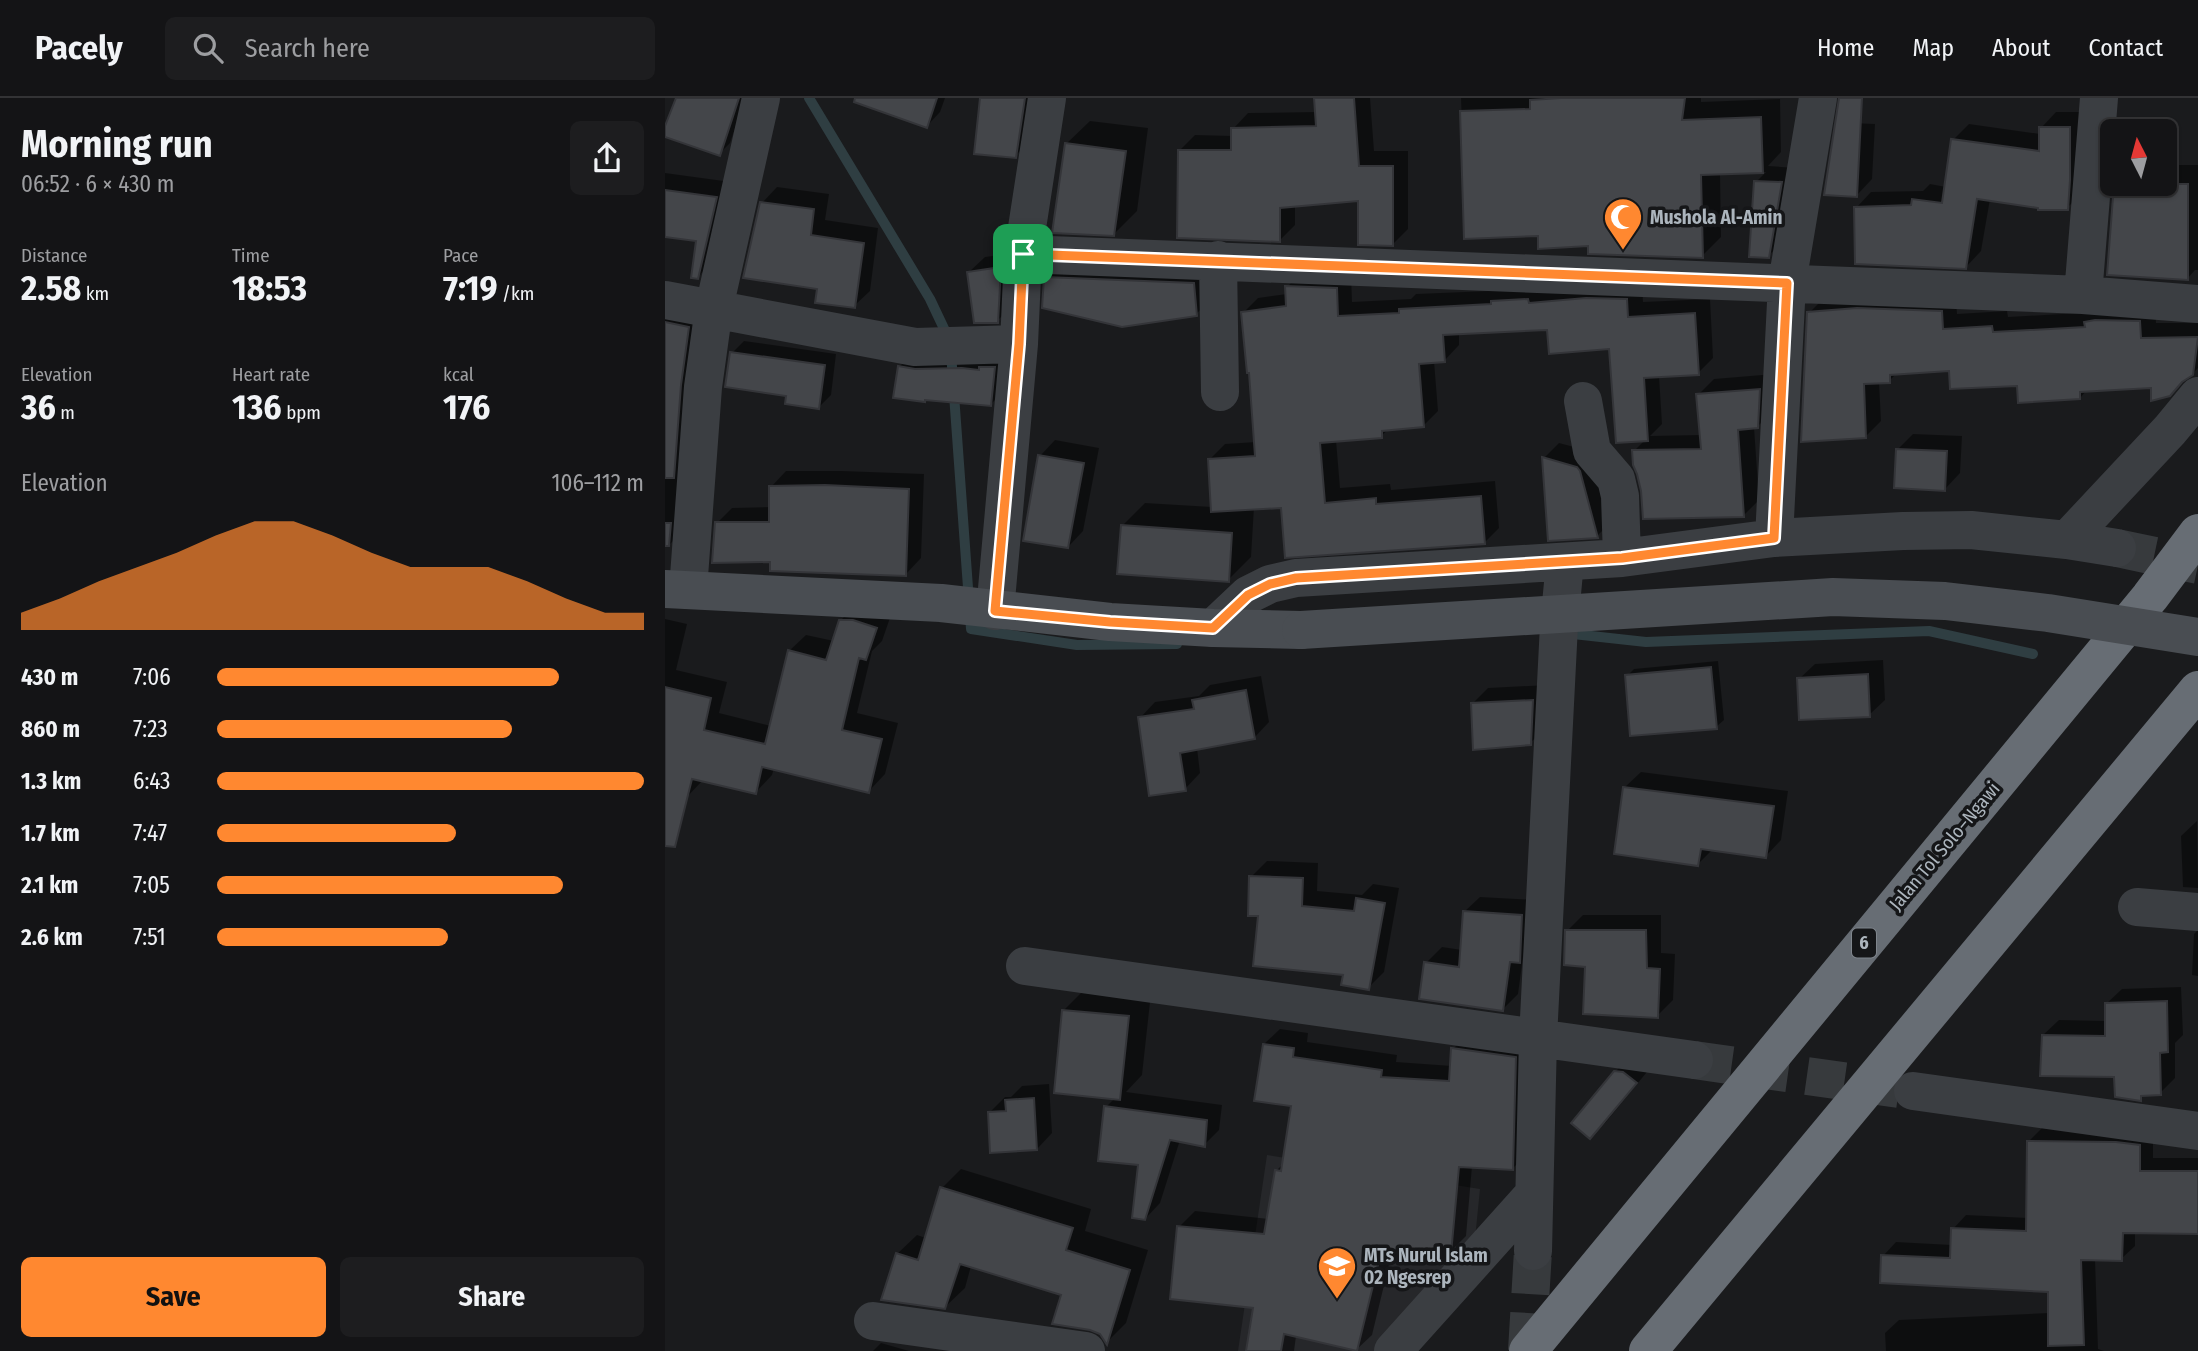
<!DOCTYPE html>
<meta charset="utf-8">
<style>
:root{--surface:#141416;--page:#1d1d1f;--text:#f1f3f6;--muted:#9d9ea1;--line:#333335;--accent:#ff8830}
body{margin:0;font-family:"Fira Sans Condensed",sans-serif;background:var(--page);color:var(--text);height:100vh;display:flex;flex-direction:column;font-size:26px;white-space:nowrap}
*{box-sizing:border-box;margin:0}
p{font-size:23px;color:var(--muted)}
.icon{flex:none;width:38px;height:38px;fill:none;stroke:currentColor;stroke-width:2;stroke-linecap:round;stroke-linejoin:round}
.map{position:relative;flex:1;overflow:hidden}
.details{display:flex;flex-direction:column;background:var(--surface);width:665px}
.details>*{flex:none}
.needle{width:46px;rotate:354deg}
.controls{position:absolute;left:1435px;top:21px;display:grid;gap:14px}
.controls a{display:grid;place-items:center;width:77px;height:77px;border-radius:10px;background:var(--surface);box-shadow:0 2px 5px #0004,0 0 0 2px var(--line);font-size:35px}
.pin{position:absolute;display:grid;place-items:center;width:60px;height:60px;color:#fff;margin:-30px;border-radius:14px;box-shadow:0 4px 10px #0006}
.round{display:grid;place-items:center;flex:none;width:74px;height:74px;border-radius:10px;background:var(--page)}
.overview{display:flex;align-items:center;justify-content:space-between;height:119px;padding:0 21px}
h1{font-size:38px;font-weight:700;line-height:52px}
.figures{display:grid;grid-template-columns:repeat(3,1fr);gap:10px;height:119px;padding:7px 21px}
.figures div{display:grid;align-content:center}
.figures b{font-size:35px;font-weight:700}
.figures small{font-size:19px;font-weight:400}
.figures p{font-size:19px}
.chart{height:196px;padding:14px 21px}
.chart p{display:flex;justify-content:space-between}
.chart svg{width:100%;height:126px;margin-top:7px;fill:var(--accent);opacity:.7}
.primary-button{display:flex;gap:14px;margin-top:auto;padding:14px 21px}
.primary-button a{flex:1;height:80px;border-radius:10px;background:var(--accent);color:#111;font-size:28px;font-weight:700;line-height:80px;text-align:center}
.primary-button a+a{background:var(--page);color:var(--text)}
ul{padding:0 21px;list-style:none;font-size:23px}
li{display:grid;grid-template-columns:112px 84px 1fr;align-items:center;height:52px}
li i{height:18px;border-radius:9px;background:var(--accent)}
header{display:flex;align-items:center;gap:42px;box-sizing:border-box;height:98px;padding:0 35px;background:var(--surface);border-bottom:2px solid var(--line)}
header strong{font-size:33px}
nav{display:flex;gap:38px;margin-inline-start:auto;font-size:24px}
.search{width:490px;height:63px;background:var(--page);display:flex;align-items:center;gap:18px;box-sizing:border-box;padding:0 24px;border-radius:10px;color:var(--muted);font-size:26px}
main{display:flex;flex:1;min-height:0}
.map>svg:first-child{display:block}
.built{fill:#26272a}
.shadow{fill:#0007}
.lines{fill:none;stroke-linecap:round;stroke-linejoin:round}
.stream{stroke:#2f3e42;stroke-width:10}
.building{fill:#44464a;stroke:#343539;stroke-width:2}
.minor-tunnel{stroke:#373a3d;stroke-width:38;stroke-dasharray:38 19;stroke-linecap:butt}
.minor{stroke:#3b3e42;stroke-width:38}
.secondary{stroke:#494d52;stroke-width:38}
.motorway{stroke:#676d74;stroke-width:38}
.secondary-bridge{stroke:#494d52;stroke-width:38}
.route-casing{stroke:#fff;stroke-width:14}
.route{stroke:#ff8830;stroke-width:9}
.labels{text-anchor:middle;stroke-width:7;stroke-linejoin:round;paint-order:stroke}
.shield{fill:#151618;stroke:#7f858c;stroke-width:2}
.shield-label{font-size:18px;font-weight:bold;fill:#acb5bd}
.poi-label{font-size:19px;font-weight:bold;fill:#acb5bd;stroke:#151618;text-anchor:start}
.street-label{font-size:19px;fill:#acb5bd;stroke:#151618}
</style>
<header>
<strong>Pacely</strong>
<div class="search"><svg class="icon" aria-label="search" viewBox="0 0 24 24"><circle cx="10" cy="10" r="6"/><path d="M15 15l6 6"/></svg>Search here</div>
<nav><a>Home</a><a>Map</a><a>About</a><a>Contact</a></nav>
</header>
<main>
<section class="details">
<div class="overview"><div><h1>Morning run</h1><p>06:52 · 6 × 430 m</p></div><a class="round"><svg class="icon" aria-label="share" viewBox="0 0 24 24"><path d="M12 15V3M7 8l5-5 5 5M5 13v7h14v-7"/></svg></a></div>
<div class="figures">
<div><p>Distance</p><b>2.58<small> km</small></b></div>
<div><p>Time</p><b>18:53</b></div>
<div><p>Pace</p><b>7:19<small> /km</small></b></div>
</div>
<div class="figures">
<div><p>Elevation</p><b>36<small> m</small></b></div>
<div><p>Heart rate</p><b>136<small> bpm</small></b></div>
<div><p>kcal</p><b>176</b></div>
</div>
<div class="chart"><p><span>Elevation</span>106–112 m</p>
<svg viewBox="0 0 160 44" preserveAspectRatio="none"><path d="M0 44V38L10 33L20 27L30 22L40 17L50 11L60 6L70 6L80 11L90 17L100 22L110 22L120 22L130 27L140 33L150 38L160 38V44z"/></svg>
</div>
<ul>
<li><b>430 m</b>7:06<i style="width:80%"></i></li>
<li><b>860 m</b>7:23<i style="width:69%"></i></li>
<li><b>1.3 km</b>6:43<i style="width:100%"></i></li>
<li><b>1.7 km</b>7:47<i style="width:56%"></i></li>
<li><b>2.1 km</b>7:05<i style="width:81%"></i></li>
<li><b>2.6 km</b>7:51<i style="width:54%"></i></li>
</ul>
<div class="primary-button"><a>Save</a><a>Share</a></div>
</section>
<div class="map">
<svg width="1533" height="1253" viewBox="0 0 1533 1253">
<rect width="100%" height="100%" fill="#1a1b1d"/>
<path class="built" d="M 602,1057 L 815,1091 L 809,1151 L 718,1253 L 573,1253 Z"/>
<path class="shadow" d="M 12,0 L 80,0 L 65,45 L 54,56 L 0,37 Z
M 237,0 L 280,0 L 275,14 L 262,28 Z
M 317,0 L 371,0 L 364,44 L 350,58 Z
M 651,0 L 705,0 L 709,53 L 743,53 L 743,131 L 727,147 L 695,101 L 630,107 L 630,127 L 615,142 L 514,53 L 530,37 L 568,38 L 568,31 L 583,15 L 652,14 Z
M 796,0 L 1036,0 L 1036,4 L 1115,1 L 1116,54 L 1103,68 L 1131,70 L 1119,142 L 1103,158 L 1091,84 L 1101,74 L 1055,75 L 1056,139 L 1037,158 L 925,146 L 874,136 L 801,139 Z
M 1391,14 L 1419,14 L 1418,94 L 1402,110 L 1325,101 L 1316,153 L 1301,169 L 1191,110 L 1206,94 L 1258,93 L 1265,86 L 1281,89 L 1288,42 L 1304,26 L 1375,36 L 1376,30 Z
M 425,23 L 483,30 L 472,113 L 449,136 L 401,46 Z
M 1186,25 L 1210,26 L 1207,81 L 1192,97 Z
M 1500,67 L 1533,67 L 1533,172 L 1530,172 L 1522,181 L 1443,175 L 1451,86 L 1500,86 Z
M 0,75 L 66,84 L 48,163 L 33,179 L 33,141 L 0,137 Z
M 112,89 L 164,96 L 160,122 L 213,130 L 205,193 L 189,208 L 154,190 L 97,105 Z
M 350,155 L 348,207 L 332,223 L 304,174 L 320,159 Z
M 396,164 L 544,170 L 547,201 L 531,216 L 381,179 Z
M 637,174 L 686,176 L 687,204 L 746,201 L 751,196 L 977,187 L 978,204 L 1045,201 L 1048,260 L 1033,275 L 994,278 L 997,326 L 985,338 L 1036,337 L 1033,297 L 1049,281 L 1109,276 L 1108,313 L 1092,329 L 1089,329 L 1094,402 L 1078,418 L 978,393 L 969,353 L 981,341 L 946,249 L 883,230 L 794,234 L 794,247 L 779,263 L 769,263 L 773,313 L 758,328 L 724,331 L 716,338 L 671,342 L 675,390 L 725,386 L 726,392 L 830,383 L 834,430 L 819,445 L 618,408 L 589,409 L 586,459 L 563,482 L 457,428 L 480,405 L 547,409 L 545,361 L 560,346 L 591,344 L 586,273 L 578,215 L 593,200 L 622,196 L 622,189 Z
M 1160,199 L 1291,199 L 1292,216 L 1342,213 L 1343,219 L 1431,214 L 1490,209 L 1491,225 L 1533,225 L 1533,270 L 1527,276 L 1488,289 L 1422,292 L 1415,300 L 1286,271 L 1233,274 L 1224,283 L 1214,284 L 1216,323 L 1201,338 L 1144,215 Z
M 38,214 L 19,432 L 4,447 L 0,446 L 0,219 Z
M 79,243 L 171,256 L 166,297 L 154,309 L 67,255 Z
M 246,257 L 341,257 L 338,294 L 326,306 L 234,269 Z
M 1248,336 L 1297,338 L 1295,375 L 1280,391 L 1233,351 Z
M 390,342 L 434,350 L 418,433 L 403,449 L 375,358 Z
M 894,345 L 928,354 L 947,423 L 932,438 L 879,360 Z
M 121,373 L 177,373 L 259,376 L 256,460 L 241,476 L 107,462 L 52,425 L 67,410 L 106,409 L 106,389 Z
M 192,506 L 227,514 L 217,543 L 207,553 L 192,615 L 233,625 L 220,676 L 204,693 L 109,670 L 107,677 L 91,694 L 38,682 L 21,700 L 0,696 L 0,521 L 22,526 L 11,572 L 62,584 L 54,615 L 106,628 L 124,553 L 141,537 L 169,543 L 175,523 Z
M 1218,562 L 1220,602 L 1204,617 L 1134,581 L 1150,566 Z
M 1053,563 L 1059,622 L 1051,629 L 962,578 L 969,571 Z
M 596,578 L 604,624 L 589,640 L 532,650 L 535,675 L 520,691 L 475,620 L 490,604 L 534,598 L 545,587 Z
M 883,587 L 881,630 L 865,645 L 808,605 L 823,590 Z
M 976,674 L 1123,693 L 1116,742 L 1101,758 L 1048,751 L 1033,766 L 960,689 Z
M 1532,723 L 1533,790 L 1518,789 L 1516,738 Z
M 602,763 L 653,765 L 652,793 L 697,797 L 708,786 L 734,790 L 719,874 L 703,890 L 680,875 L 586,779 Z
M 815,799 L 872,802 L 858,859 L 853,896 L 838,911 L 761,865 L 777,849 L 797,852 L 799,814 Z
M 918,817 L 996,817 L 996,855 L 1010,856 L 1008,902 L 992,918 L 922,867 L 902,833 Z
M 1533,832 L 1533,878 L 1527,877 L 1529,836 Z
M 422,889 L 486,895 L 477,977 L 461,994 L 557,1007 L 554,1032 L 539,1047 L 515,1042 L 495,1105 L 480,1121 L 475,1066 L 441,1009 L 450,1000 L 399,912 Z
M 1516,889 L 1518,937 L 1510,945 L 1510,980 L 1495,995 L 1481,996 L 1475,1001 L 1451,978 L 1378,937 L 1394,922 L 1442,923 L 1441,906 L 1457,891 Z
M 615,931 L 643,935 L 642,944 L 732,957 L 731,964 L 787,968 L 788,951 L 804,935 L 865,944 L 863,1055 L 847,1071 L 807,1068 L 801,1138 L 783,1156 L 728,1150 L 707,1237 L 691,1252 L 631,1238 L 629,1253 L 583,1253 L 590,1208 L 514,1129 L 530,1113 L 604,1121 L 611,1073 L 619,1065 L 628,1006 L 599,946 Z
M 966,958 L 986,969 L 941,1024 L 925,1039 L 950,974 Z
M 384,986 L 387,1035 L 372,1051 L 325,1014 L 340,999 L 346,999 L 357,988 Z
M 1377,1030 L 1488,1034 L 1488,1060 L 1533,1060 L 1533,1134 L 1470,1134 L 1470,1148 L 1456,1161 L 1430,1161 L 1433,1251 L 1439,1253 L 1221,1253 L 1220,1235 L 1234,1222 L 1384,1215 L 1385,1192 L 1218,1158 L 1231,1144 L 1287,1147 L 1288,1131 L 1301,1117 L 1363,1120 L 1364,1043 Z
M 296,1071 L 426,1111 L 420,1133 L 483,1152 L 461,1225 L 442,1244 L 436,1235 L 398,1195 L 306,1168 L 300,1190 L 280,1209 L 232,1156 L 252,1137 L 261,1140 L 277,1090 Z
M 216,1245 L 244,1253 L 208,1253 Z"/>
<g class="lines">
<path class="stream" d="M 144,0 L 265,201 L 283,239
M 286,255 L 306,531 L 412,547 L 512,546
M 899,535 L 981,544 L 1264,533 L 1368,556"/>
</g>
<path class="building" d="M 11,0 L 74,0 L 55,58 L 0,39 L 0,28 Z
M 190,0 L 272,0 L 262,30 L 189,4 Z
M 315,0 L 360,0 L 351,60 L 309,56 Z
M 649,0 L 689,0 L 694,68 L 728,68 L 728,148 L 693,147 L 693,103 L 615,110 L 615,144 L 512,140 L 513,52 L 566,52 L 566,30 L 651,28 Z
M 896,0 L 1020,0 L 1017,22 L 1096,19 L 1098,75 L 1036,77 L 1038,160 L 923,156 L 923,148 L 873,151 L 873,138 L 799,141 L 795,13 L 865,11 L 865,2 Z
M 1174,0 L 1197,0 L 1192,99 L 1159,97 Z
M 1374,29 L 1405,29 L 1405,82 L 1403,112 L 1373,112 L 1373,110 L 1312,101 L 1301,171 L 1190,166 L 1189,109 L 1246,107 L 1247,101 L 1277,105 L 1286,41 L 1374,53 Z
M 400,45 L 461,53 L 449,138 L 387,135 Z
M 1089,83 L 1117,84 L 1104,160 L 1084,159 Z
M 1449,86 L 1523,86 L 1523,182 L 1442,177 Z
M 0,92 L 52,99 L 33,181 L 26,180 L 31,143 L 0,139 Z
M 95,104 L 149,111 L 146,137 L 199,145 L 190,210 L 150,205 L 152,191 L 78,180 Z
M 336,169 L 333,225 L 309,225 L 302,174 Z
M 379,179 L 529,185 L 532,218 L 457,229 L 377,210 Z
M 620,188 L 672,190 L 673,218 L 734,215 L 734,211 L 826,206 L 826,203 L 863,201 L 864,205 L 921,200 L 962,201 L 963,219 L 1030,215 L 1034,277 L 979,280 L 983,343 L 951,345 L 944,251 L 884,256 L 882,232 L 778,237 L 780,264 L 754,266 L 759,329 L 717,333 L 717,340 L 655,345 L 660,405 L 711,400 L 711,406 L 816,398 L 820,446 L 620,460 L 616,410 L 546,414 L 543,361 L 590,358 L 584,275 L 582,275 L 576,214 L 621,208 Z
M 1192,210 L 1277,213 L 1278,231 L 1327,228 L 1328,234 L 1420,229 L 1419,224 L 1430,222 L 1475,223 L 1476,240 L 1533,239 L 1528,277 L 1517,284 L 1505,298 L 1486,303 L 1486,290 L 1415,294 L 1415,301 L 1353,305 L 1352,288 L 1285,291 L 1284,273 L 1225,277 L 1225,285 L 1199,286 L 1201,340 L 1136,344 L 1142,214 Z
M 0,224 L 24,229 L 16,287 L 9,380 L 0,380 Z
M 65,254 L 160,267 L 154,311 L 120,306 L 121,298 L 60,289 Z
M 233,268 L 250,271 L 297,270 L 314,272 L 314,269 L 330,269 L 326,308 L 260,302 L 260,304 L 228,300 Z
M 1095,291 L 1093,330 L 1073,332 L 1079,419 L 978,421 L 976,393 L 972,376 L 968,367 L 967,352 L 1036,351 L 1031,296 Z
M 1231,351 L 1282,353 L 1280,393 L 1229,390 Z
M 373,357 L 419,365 L 403,450 L 358,443 Z
M 877,359 L 912,369 L 915,373 L 933,440 L 883,443 Z
M 160,387 L 244,391 L 241,478 L 105,473 L 105,464 L 47,465 L 50,424 L 104,424 L 104,388 Z
M 0,425 L 6,425 L 4,448 L 0,448 Z
M 456,427 L 567,435 L 564,484 L 452,476 Z
M 174,522 L 188,522 L 212,530 L 201,562 L 194,560 L 177,632 L 217,641 L 204,695 L 97,669 L 91,696 L 27,681 L 10,749 L 0,748 L 0,589 L 46,600 L 39,632 L 100,646 L 123,552 L 161,562 Z
M 1046,569 L 1052,631 L 965,638 L 960,577 Z
M 1203,576 L 1205,619 L 1134,622 L 1132,580 Z
M 581,592 L 590,641 L 515,655 L 521,693 L 484,698 L 473,619 L 529,611 L 527,602 Z
M 868,602 L 866,647 L 808,652 L 806,605 Z
M 958,689 L 1109,708 L 1101,760 L 1036,751 L 1033,768 L 949,756 Z
M 584,778 L 638,780 L 637,808 L 689,813 L 691,800 L 720,805 L 704,892 L 676,887 L 678,877 L 588,868 L 593,818 L 583,818 Z
M 798,813 L 857,817 L 855,865 L 845,864 L 838,913 L 754,901 L 759,864 L 794,869 Z
M 900,832 L 981,832 L 982,870 L 995,871 L 993,920 L 918,916 L 920,869 L 899,867 Z
M 1502,903 L 1503,954 L 1495,955 L 1496,997 L 1476,998 L 1476,1003 L 1450,999 L 1449,979 L 1375,978 L 1377,937 L 1440,938 L 1440,905 Z
M 397,912 L 464,918 L 455,1002 L 389,995 Z
M 598,946 L 629,950 L 628,959 L 717,972 L 716,979 L 784,983 L 786,950 L 851,959 L 848,1072 L 794,1069 L 786,1156 L 784,1158 L 717,1151 L 692,1253 L 619,1236 L 616,1253 L 581,1253 L 588,1210 L 505,1201 L 512,1128 L 599,1136 L 610,1072 L 616,1073 L 626,1008 L 589,1003 Z
M 949,973 L 958,974 L 972,985 L 925,1041 L 906,1025 Z
M 369,1000 L 372,1052 L 325,1055 L 323,1014 L 341,1013 L 340,1002 Z
M 439,1008 L 542,1022 L 540,1049 L 505,1042 L 480,1122 L 467,1120 L 473,1067 L 433,1063 Z
M 1362,1043 L 1451,1044 L 1475,1047 L 1475,1073 L 1533,1073 L 1533,1136 L 1458,1135 L 1457,1163 L 1416,1162 L 1419,1247 L 1383,1248 L 1383,1194 L 1215,1185 L 1216,1157 L 1285,1160 L 1286,1130 L 1361,1133 Z
M 275,1089 L 408,1130 L 401,1152 L 465,1172 L 442,1247 L 435,1236 L 425,1232 L 387,1226 L 396,1197 L 295,1166 L 280,1211 L 216,1202 L 231,1155 L 253,1162 Z"/>
<g class="lines">
<path class="minor-tunnel" d="M 1452,450 L 1533,467
M 1029,962 L 1234,991
M 862,1253 L 868,1153"/>
<path class="minor" d="M 358,156 L 1418,197 L 1533,206
M 553,162 L 555,294
M 1418,197 L 1434,0
M 0,202 L 250,249 L 354,246
M 918,303 L 927,353 L 951,381 L 955,398 L 957,460
M 1109,440 L 1122,185 L 1153,0
M 1402,442 L 1505,332 L 1533,298
M 23,492 L 38,289 L 49,210 L 96,0
M 330,513 L 354,246 L 358,156 L 382,0
M 548,530 L 583,497 L 605,486 L 631,480 L 957,460 L 1109,440 L 1238,433 L 1306,432 L 1402,442 L 1452,450
M 1472,809 L 1533,814
M 360,868 L 1029,962
M 1248,993 L 1533,1033
M 868,1153 L 873,940 L 894,527 L 900,464
M 208,1223 L 421,1253
M 728,1253 L 869,1096"/>
<path class="secondary" d="M 0,491 L 276,505 L 445,524 L 548,530 L 636,532"/>
<path class="motorway" d="M 863,1253 L 1485,499 L 1533,435
M 983,1253 L 1533,592"/>
<path class="secondary-bridge" d="M 636,532 L 1168,499 L 1280,503 L 1383,515 L 1533,539"/>
</g>
<g class="lines">
<g class="route-casing">
<path id="route" d="M 358,156 L 1122,185 L 1109,440 L 957,460 L 631,480 L 605,486 L 583,497 L 548,530 L 445,524 L 330,513 L 354,246 Z"/>
</g>
<use href="#route" class="route"/>
</g>
<defs>
<g id="mosque-pin" transform="scale(2.0125)"><path d="M0 17L-7.5 6A9.5 9.5 0 1 1 7.5 6Z" fill="#ff8830" stroke="#151618"/><path d="M3.5-4.9A6 6 0 1 0 3.5 4.9A5 5 0 1 1 3.5-4.9Z" fill="#fff"/></g>
<g id="school-pin" transform="scale(2.0125)"><path d="M0 17L-7.5 6A9.5 9.5 0 1 1 7.5 6Z" fill="#ff8830" stroke="#151618"/><path d="M0-5L7-2L0 1L-7-2ZM-4 1L0 2.5L4 1V4Q0 6-4 4Z" fill="#fff"/></g>
</defs>
<g fill-rule="evenodd">
<use href="#mosque-pin" x="958" y="119"/>
<use href="#school-pin" x="672" y="1168"/>
</g>
<g class="labels">
<rect class="shield" x="1187" y="830.5" width="24" height="29" rx="5"/>
<g class="shield-label">
<text x="1199" y="851">6</text>
</g>
<g class="poi-label">
<text x="985" y="126">Mushola Al-Amin</text>
<text x="699" y="1164">MTs Nurul Islam<tspan x="699" dy="22">02 Ngesrep</tspan></text>
</g>
<g class="street-label">
<text transform="translate(1279 748) rotate(-50)" y="7">Jalan Tol Solo–Ngawi</text>
</g>
</g>
</svg>
<div class="controls">
<a><svg class="needle" viewBox="-14 -14 28 28"><path d="M0-13l5 13h-10z" fill="#e53935"/><path d="M0 13l5-13h-10z" fill="#9d9ea1"/></svg></a>
</div>
<div class="pin" style="left:358px;top:156px;background:#1e9e55"><svg class="icon" aria-label="arrive" viewBox="0 0 24 24"><path d="M6 21V4h12l-3 4 3 4H6"/></svg></div>
</div>
</main>
